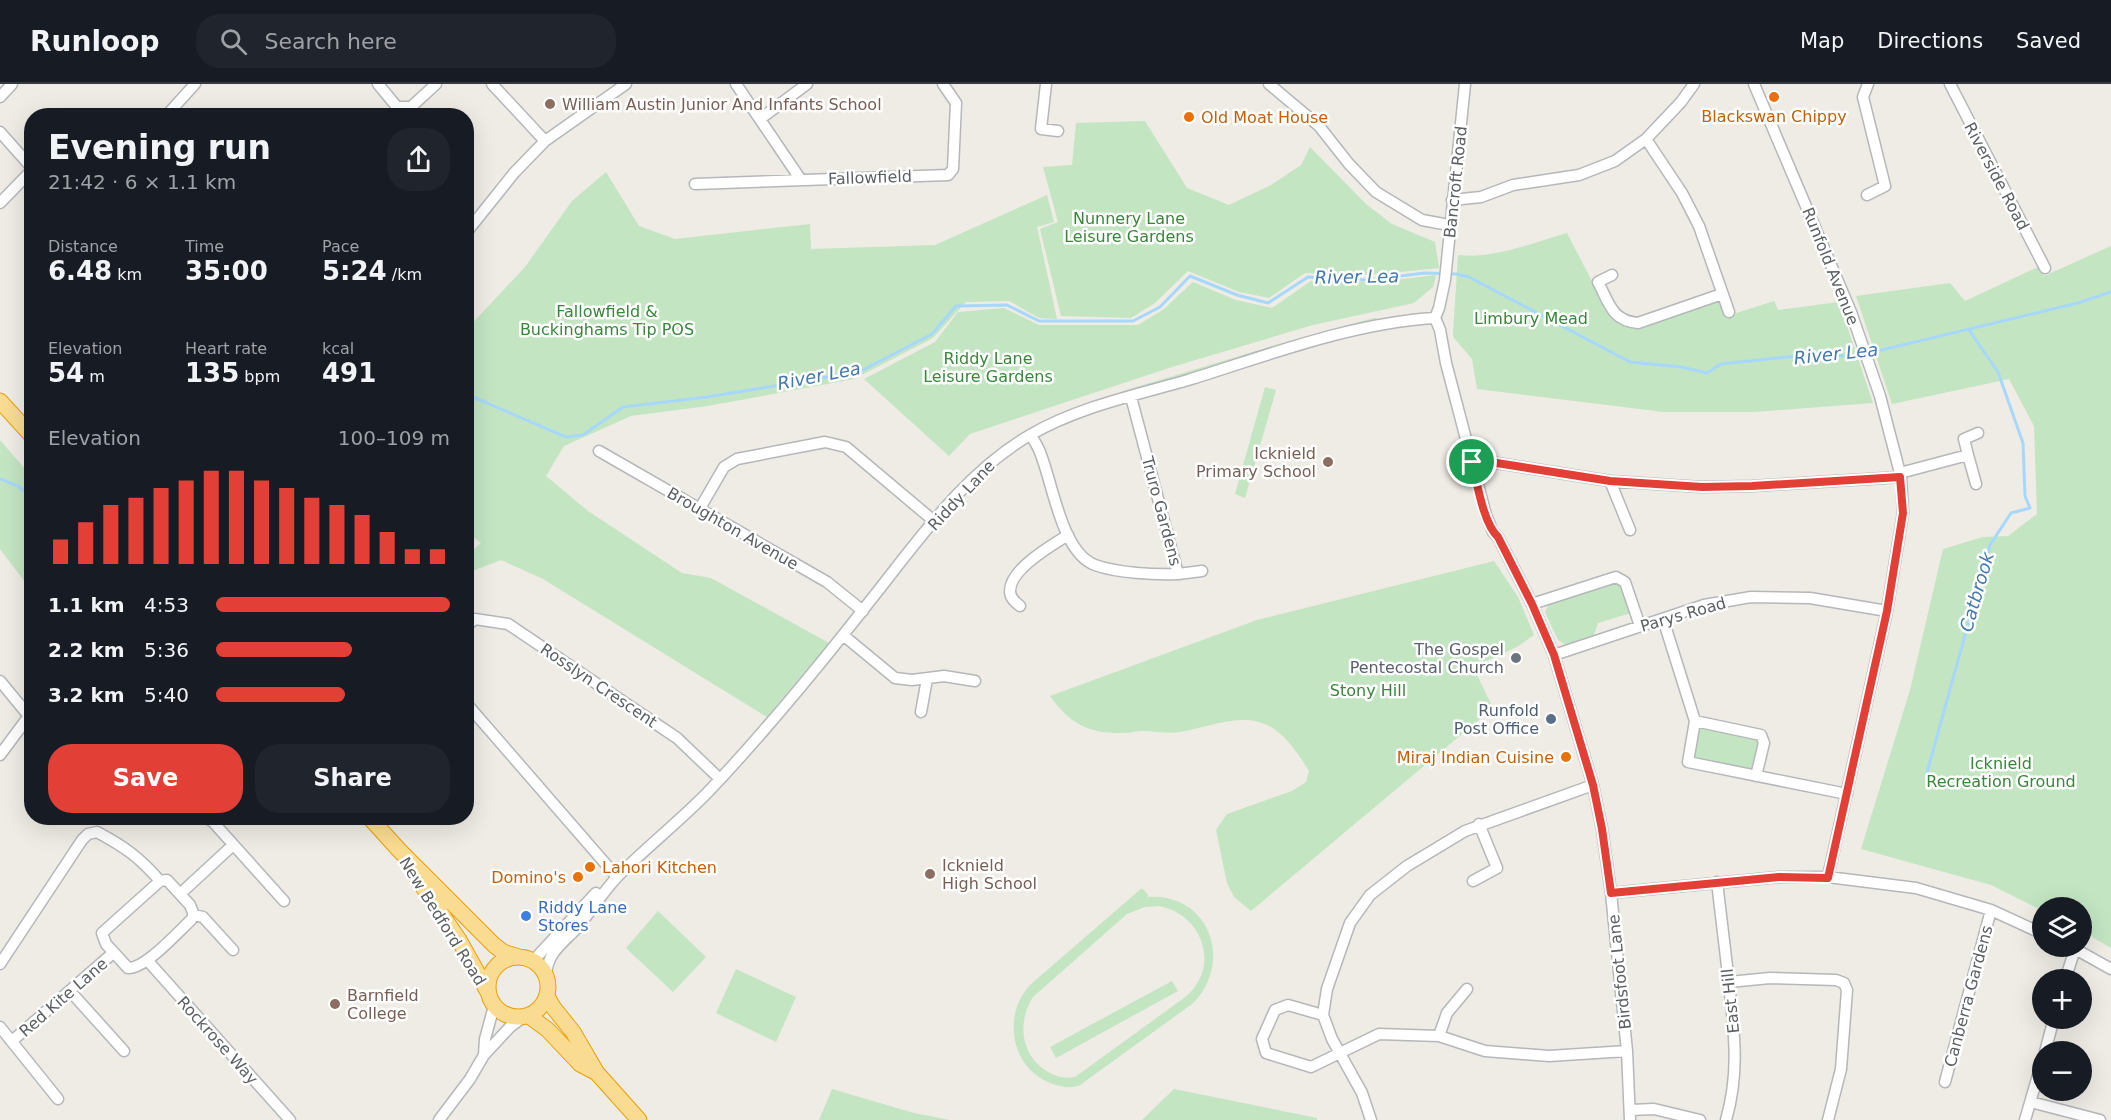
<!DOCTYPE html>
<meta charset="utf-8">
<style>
:root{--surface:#171b24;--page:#20242c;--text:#f1f3f6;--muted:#9ea1a6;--line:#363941;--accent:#e24036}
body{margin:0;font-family:"DejaVu Sans",sans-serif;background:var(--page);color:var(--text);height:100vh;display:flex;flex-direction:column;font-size:22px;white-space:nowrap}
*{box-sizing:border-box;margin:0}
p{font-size:20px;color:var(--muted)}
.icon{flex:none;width:33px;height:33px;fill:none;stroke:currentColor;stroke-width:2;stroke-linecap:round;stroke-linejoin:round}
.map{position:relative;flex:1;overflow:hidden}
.side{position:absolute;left:24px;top:24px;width:450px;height:717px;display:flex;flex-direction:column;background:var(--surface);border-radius:24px;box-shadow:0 6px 24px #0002}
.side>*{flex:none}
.tools{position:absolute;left:2032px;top:813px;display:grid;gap:12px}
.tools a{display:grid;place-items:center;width:60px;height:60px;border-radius:50%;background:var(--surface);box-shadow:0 6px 24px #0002;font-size:30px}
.pin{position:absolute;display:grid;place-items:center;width:51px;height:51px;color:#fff;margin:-26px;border:3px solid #fff;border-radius:50%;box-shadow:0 2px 6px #0007}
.round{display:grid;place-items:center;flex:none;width:63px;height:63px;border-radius:24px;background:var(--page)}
.headline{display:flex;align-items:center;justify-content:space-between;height:102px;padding:0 24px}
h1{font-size:33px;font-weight:600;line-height:45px}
.metrics{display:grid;grid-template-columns:repeat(3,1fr);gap:9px;height:102px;padding:6px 24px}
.metrics div{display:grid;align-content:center}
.metrics b{font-size:26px;font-weight:600}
.metrics small{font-size:16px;font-weight:400}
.metrics p{font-size:16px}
.chart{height:168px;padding:12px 24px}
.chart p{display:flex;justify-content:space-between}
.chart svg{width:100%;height:108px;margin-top:6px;stroke:var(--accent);stroke-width:6}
.button{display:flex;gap:12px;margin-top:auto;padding:12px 24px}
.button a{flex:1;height:69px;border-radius:24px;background:var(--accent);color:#fff;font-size:24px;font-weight:600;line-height:69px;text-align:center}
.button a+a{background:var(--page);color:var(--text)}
ul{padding:0 24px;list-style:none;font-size:20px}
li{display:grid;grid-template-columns:96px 72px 1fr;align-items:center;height:45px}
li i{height:15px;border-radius:8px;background:var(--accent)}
header{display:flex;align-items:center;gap:36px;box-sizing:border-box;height:84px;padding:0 30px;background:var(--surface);border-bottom:2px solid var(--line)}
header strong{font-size:28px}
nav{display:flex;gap:33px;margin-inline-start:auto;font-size:21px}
.search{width:420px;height:54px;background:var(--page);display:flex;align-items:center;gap:15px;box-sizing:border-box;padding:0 21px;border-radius:24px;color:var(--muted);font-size:22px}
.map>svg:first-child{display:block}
.green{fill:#c3e5c2;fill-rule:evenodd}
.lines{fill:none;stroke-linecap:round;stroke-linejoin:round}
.stream{stroke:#a7d8fc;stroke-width:3}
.minor-casing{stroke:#b5b7bb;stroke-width:13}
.highway-casing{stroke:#e99f09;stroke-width:17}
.minor{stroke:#fff;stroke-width:10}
.highway{stroke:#f9dc91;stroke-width:15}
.route-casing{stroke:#fff;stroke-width:12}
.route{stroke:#e24036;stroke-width:8}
.food-dot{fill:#e8710a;stroke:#fff;stroke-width:2}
.education-dot{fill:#8d6e63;stroke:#fff;stroke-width:2}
.worship-dot{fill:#6b7280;stroke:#fff;stroke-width:2}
.service-dot{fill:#5c6f8a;stroke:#fff;stroke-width:2}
.shop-dot{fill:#3f7fe0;stroke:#fff;stroke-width:2}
.labels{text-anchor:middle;stroke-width:5;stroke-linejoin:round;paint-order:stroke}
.education-label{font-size:16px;fill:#785e54;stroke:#fff;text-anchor:start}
.food-label{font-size:16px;fill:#c56008;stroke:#fff;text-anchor:start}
.street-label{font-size:16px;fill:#5c6064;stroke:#fff}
.park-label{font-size:16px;fill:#39863b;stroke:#fff}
.worship-label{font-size:16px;fill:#5b616d;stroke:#fff;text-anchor:end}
.service-label{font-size:16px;fill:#4e5e75;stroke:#fff;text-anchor:end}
.shop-label{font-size:16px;fill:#366cbe;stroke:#fff;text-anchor:start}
.water-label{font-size:18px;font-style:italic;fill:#4479ae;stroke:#fff}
</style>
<header>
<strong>Runloop</strong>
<div class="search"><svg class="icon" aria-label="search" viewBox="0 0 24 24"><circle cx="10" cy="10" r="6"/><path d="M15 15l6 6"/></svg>Search here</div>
<nav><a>Map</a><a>Directions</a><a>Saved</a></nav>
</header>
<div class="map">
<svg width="2111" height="1036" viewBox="0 0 2111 1036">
<rect width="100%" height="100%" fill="#eeece4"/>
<path class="green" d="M 1145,37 L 1187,104 L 1229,121 L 1271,101 L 1301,81 L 1310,63 L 1366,120 L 1392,140 L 1435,158 L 1439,184 L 1369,191 L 1305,189 L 1269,214 L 1239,208 L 1188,187 L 1155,219 L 1131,234 L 1061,232 L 1040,145 L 1058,138 L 1043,83 L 1072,81 L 1076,39 Z
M 606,88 L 639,142 L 675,155 L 810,140 L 811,165 L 935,161 L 1047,111 L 1054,138 L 1037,143 L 1057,235 L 1039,234 L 1009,217 L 966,218 L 933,254 L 854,295 L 708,322 L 631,332 L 564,362 L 546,392 L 588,427 L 682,489 L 711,494 L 829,559 L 767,633 L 543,495 L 501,476 L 467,489 L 467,471 L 481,459 L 467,448 L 467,245 L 525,183 L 572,117 Z
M 1567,149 L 1610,232 L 1622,242 L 1640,244 L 1718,211 L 1727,232 L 1774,217 L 1778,226 L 1839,218 L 1873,319 L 1755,328 L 1664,328 L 1477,305 L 1472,275 L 1454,254 L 1453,249 L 1458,171 C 1496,175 1531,159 1567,149 Z
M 2111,162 L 2111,864 L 2082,847 L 2082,824 L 2043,824 L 2043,827 L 1991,801 L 1861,765 L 1910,606 L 1943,465 L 1983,453 L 2008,452 L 2037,430 L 2034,342 L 2009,295 L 1892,320 L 1856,212 L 1950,199 L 1965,217 L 2038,183 L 2044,192 Z
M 1436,191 L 1433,203 L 1414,219 L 1313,241 L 1172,283 L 1042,326 L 970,350 L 949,372 L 864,295 L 935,258 L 958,228 L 1004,224 L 1039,241 L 1138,241 L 1164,225 L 1193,198 L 1236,216 L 1272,224 L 1311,197 L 1378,198 Z
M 1374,234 L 1379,235 L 1322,249 L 1101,316 L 1130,305 L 1289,257 Z
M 1265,303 L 1276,306 L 1245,414 L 1235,410 Z
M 0,356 L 31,392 L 31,506 L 0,465 Z
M 1494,477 L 1518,513 L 1534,551 L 1517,563 L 1473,583 L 1493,624 L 1251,827 L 1234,813 L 1227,799 L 1216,746 L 1227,730 L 1292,707 L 1306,698 L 1309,687 C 1299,671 1286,651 1269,642 C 1242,627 1207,644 1179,648 C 1167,650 1154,647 1142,647 C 1136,647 1130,649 1124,649 C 1089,650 1070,640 1050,612 L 1257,536 Z
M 1612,497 L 1621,501 L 1631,529 L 1598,539 L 1593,554 L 1568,562 L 1558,556 L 1545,528 L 1550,518 Z
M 1699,643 L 1760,656 L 1752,687 L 1695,675 Z
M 1142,804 L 1148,811 L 1147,813 C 1209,808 1235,878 1192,920 L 1080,1001 C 1071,1005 1062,1003 1053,1000 C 1011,986 1001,931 1031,900 ZM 1159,822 C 1203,830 1222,884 1184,914 L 1075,993 C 1067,995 1059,993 1052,990 C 1021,975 1016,939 1033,913 L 1127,830 L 1145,823 Z
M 658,827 L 706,873 L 673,908 L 626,864 Z
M 736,885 L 796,913 L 776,958 L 716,929 Z
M 1172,897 L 1178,907 L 1056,974 L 1050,963 Z
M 832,1005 L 914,1029 L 950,1036 L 819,1036 Z
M 1174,1005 L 1317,1034 L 1317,1036 L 1142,1036 Z"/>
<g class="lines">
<path class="stream" d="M 1869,269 L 2078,219 L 2111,208
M 466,310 L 566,353 L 583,351 L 623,323 L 707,313 L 859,288 L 932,250 L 956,222 L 1007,221 L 1039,237 L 1133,237 L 1160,223 L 1190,192 L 1237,211 L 1268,219 L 1308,193 L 1367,196 L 1425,189 L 1456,190 L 1469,193 L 1630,278 L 1681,283 L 1707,289 L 1721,280 L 1807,271 L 1850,272 L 1862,270
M 0,395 L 18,402 L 32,414
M 1926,692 L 1990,461 L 2011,429 L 2030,424 L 2025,412 L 2023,359 L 1998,288 L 1969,246"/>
<g class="minor-casing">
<path id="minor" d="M 378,0 L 397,23 L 411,23 L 436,0
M 492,0 L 545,57
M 736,0 L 801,96
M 1046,0 L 1041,45 L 1058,47
M 1269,0 L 1319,42 L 1349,80 L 1376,108 L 1422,136 L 1449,141
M 1465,0 L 1445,196 L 1439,224 L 1435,234 L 1440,246 L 1446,279 L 1486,431 L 1493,448 L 1498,453 L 1532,520 L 1554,571 L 1593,701 L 1602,745 L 1611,809 L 1627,967 L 1630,1036
M 1754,0 L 1851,228 L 1880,312 L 1901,393 L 1903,429 L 1887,527 L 1828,793
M 1950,0 L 2045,184
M 0,13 L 12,0
M 166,32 L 195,0
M 760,35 L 807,0
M 0,48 L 32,84
M 1646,55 L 1682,109 L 1699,142 L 1729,228
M 695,100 L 948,91 L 953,85 L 956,19 L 943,0
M 1867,111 L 1885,102 L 1863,13 L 1868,0
M 1452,116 L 1481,113 L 1513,101 L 1579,91 L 1615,77 L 1646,55 L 1681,18 L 1694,0
M 0,119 L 32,86
M 466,149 L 514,89 L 545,57 L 626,0
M 1612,191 L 1598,198 C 1609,219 1612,237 1638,239 L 1722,210
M 1031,351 C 1034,357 1039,364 1041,371 C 1053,401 1062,469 1095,481 C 1117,489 1155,491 1178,490 L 1131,313
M 599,367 L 827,498 L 863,527
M 1968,371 L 1964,355 L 1978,349
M 1471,378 L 1484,377 L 1610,397 L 1702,403 L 1752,402 L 1901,393
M 1900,389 L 1968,371 L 1976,400
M 1610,397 L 1630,446
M 699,426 L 724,383 L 737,375 L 825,358 L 846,363 L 934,437
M 1178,490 L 1202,487
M 1532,520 L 1616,493 L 1625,498 L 1640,542
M 1020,522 C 1015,518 1010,514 1010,507 C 1010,485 1051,462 1068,451
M 1663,535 L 1695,637 L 1688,678 L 1847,710
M 466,542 L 475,535 L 508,540 L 677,654 L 720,695
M 843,551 L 895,594 L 912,596 L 944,592 L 975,597
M 1554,571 L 1704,521 L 1751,513 L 1810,514 L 1887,527
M 0,597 L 29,632
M 466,619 L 617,793
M 921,628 L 927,595
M 1695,637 L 1761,651 L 1764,659 L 1756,692
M 0,671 L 32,628
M 207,734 L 213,738 L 284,817
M 167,796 L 190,821 L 194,831 L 191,836 C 177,849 145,885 128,884 L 106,860 L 102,849 L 160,797 Z
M 1473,797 L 1497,784 L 1479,740
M 1717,798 C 1721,832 1725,865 1729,899 C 1734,948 1740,987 1726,1036
M 1611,809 L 1779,793 L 1828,793 L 1916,804 L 1991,826 L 2043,850
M 180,810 L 232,762
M 193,831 L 203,833 L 233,866
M 2070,862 L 2111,885
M 147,876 L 290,1036
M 533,877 L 596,809
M 0,880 L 82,756 L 88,750 L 97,748 C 125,763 139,773 160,797
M 546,890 C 548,868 563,859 577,844 C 592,826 604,806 620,790 C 649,761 681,736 709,707 C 767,646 819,582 870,517 C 918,457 963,390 1030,351 C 1078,323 1136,311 1188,296 C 1269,271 1351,239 1435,234
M 2065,896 L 2075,865
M 1729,898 L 1770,894 L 1836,896 L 1844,899 L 1847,906 L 1841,985 L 1828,1036
M 70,907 L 124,967
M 1323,931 L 1288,921 L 1275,926 L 1262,955 L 1266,969 L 1311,983 L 1379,950 L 1439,952 L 1485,967 L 1549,972 L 1627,967
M 0,943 L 58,1015
M 1439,952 L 1447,929 L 1467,905
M 12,957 L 113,869
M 2045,968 L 2054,934
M 484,971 L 485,955 L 494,922
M 1945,998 L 1991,826
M 2031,1018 L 2100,1036
M 1630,1026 L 1654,1025 L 1700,1036
M 439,1036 L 470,995 L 484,971 L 510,943 L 522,934
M 1371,1036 L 1362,1009 L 1332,955 L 1323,931 L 1327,905 L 1350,839 L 1370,811 L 1407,782 L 1465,747 L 1593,701
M 2025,1036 L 2043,974"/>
</g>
<g class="highway-casing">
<path id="highway" d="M 0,317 L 32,352
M 370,734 L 399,766 L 494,861 L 503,868 L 519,873
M 415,791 L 459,856 L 488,908
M488 903a30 30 0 1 1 60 0a30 30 0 1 1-60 0Z
M 547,912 L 553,923 L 573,948 L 597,989 L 639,1036
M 529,932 L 548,946 L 580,980 L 595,988"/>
</g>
<use href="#minor" class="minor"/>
<use href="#highway" class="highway"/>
</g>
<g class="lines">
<g class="route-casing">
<path id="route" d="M 1484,377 L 1610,397 L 1702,403 L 1752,402 L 1900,393 L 1903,429 L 1887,527 L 1828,794 L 1779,793 L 1611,809 L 1602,745 L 1593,701 L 1554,571 L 1532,520 L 1498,453 C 1483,439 1477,398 1472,378 Z"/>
</g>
<use href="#route" class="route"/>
</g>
<g class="food-dot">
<circle cx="1774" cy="13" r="6"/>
<circle cx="1189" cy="33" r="6"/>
<circle cx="1566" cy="673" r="6"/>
<circle cx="590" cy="783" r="6"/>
<circle cx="578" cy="793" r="6"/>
</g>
<g class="education-dot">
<circle cx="550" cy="20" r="6"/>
<circle cx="1328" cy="378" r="6"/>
<circle cx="930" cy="790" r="6"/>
<circle cx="335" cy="920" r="6"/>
</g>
<circle class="worship-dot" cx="1516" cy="574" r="6"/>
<circle class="service-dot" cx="1551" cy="635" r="6"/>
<circle class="shop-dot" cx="526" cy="832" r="6"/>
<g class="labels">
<g class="education-label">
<text x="562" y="26">William Austin Junior And Infants School</text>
<text x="1316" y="375" text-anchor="end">Icknield<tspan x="1316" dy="18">Primary School</tspan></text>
<text x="942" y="787">Icknield<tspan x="942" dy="18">High School</tspan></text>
<text x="347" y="917">Barnfield<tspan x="347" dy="18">College</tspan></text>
</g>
<g class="food-label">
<text x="1774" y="38" text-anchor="middle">Blackswan Chippy</text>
<text x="1201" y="39">Old Moat House</text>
<text x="1554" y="679" text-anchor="end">Miraj Indian Cuisine</text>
<text x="602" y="789">Lahori Kitchen</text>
<text x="566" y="799" text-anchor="end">Domino's</text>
</g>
<g class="street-label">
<text transform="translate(1997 92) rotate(62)" y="6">Riverside Road</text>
<text transform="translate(870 93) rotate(-2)" y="6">Fallowfield</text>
<text transform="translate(1455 98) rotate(-84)" y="6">Bancroft Road</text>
<text transform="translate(1831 182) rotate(68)" y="6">Runfold Avenue</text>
<text transform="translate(961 411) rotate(-47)" y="6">Riddy Lane</text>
<text transform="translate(1162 427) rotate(75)" y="6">Truro Gardens</text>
<text transform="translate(733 444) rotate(30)" y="6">Broughton Avenue</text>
<text transform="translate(1683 530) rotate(-16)" y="6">Parys Road</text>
<text transform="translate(599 601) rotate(34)" y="6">Rosslyn Crescent</text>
<text transform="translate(443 837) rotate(58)" y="6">New Bedford Road</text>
<text transform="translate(1619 888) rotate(-96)" y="6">Birdsfoot Lane</text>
<text transform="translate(1968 912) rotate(-75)" y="6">Canberra Gardens</text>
<text transform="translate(63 913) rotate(-41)" y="6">Red Kite Lane</text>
<text transform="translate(1730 917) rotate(-96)" y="6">East Hill</text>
<text transform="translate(218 956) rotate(48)" y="6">Rockrose Way</text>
</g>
<g class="park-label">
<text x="1129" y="140">Nunnery Lane<tspan x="1129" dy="18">Leisure Gardens</tspan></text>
<text x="607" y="233">Fallowfield &amp;<tspan x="607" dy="18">Buckinghams Tip POS</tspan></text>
<text x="1531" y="240">Limbury Mead</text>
<text x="988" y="280">Riddy Lane<tspan x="988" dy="18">Leisure Gardens</tspan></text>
<text x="1368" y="612">Stony Hill</text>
<text x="2001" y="685">Icknield<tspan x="2001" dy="18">Recreation Ground</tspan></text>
</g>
<g class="worship-label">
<text x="1504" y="571">The Gospel<tspan x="1504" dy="18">Pentecostal Church</tspan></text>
</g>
<g class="service-label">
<text x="1539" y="632">Runfold<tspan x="1539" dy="18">Post Office</tspan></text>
</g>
<g class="shop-label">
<text x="538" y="829">Riddy Lane<tspan x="538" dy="18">Stores</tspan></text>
</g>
<g class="water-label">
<text transform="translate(1357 193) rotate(-1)" y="6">River Lea</text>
<text transform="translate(1836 270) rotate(-6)" y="6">River Lea</text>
<text transform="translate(819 292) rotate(-11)" y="6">River Lea</text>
<text transform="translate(1977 508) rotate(-74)" y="6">Catbrook</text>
</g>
</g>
</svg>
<div class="tools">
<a><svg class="icon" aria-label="layers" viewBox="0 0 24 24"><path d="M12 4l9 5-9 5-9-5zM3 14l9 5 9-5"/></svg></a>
<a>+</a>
<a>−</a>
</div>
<div class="pin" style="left:1472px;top:378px;background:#1e9e55"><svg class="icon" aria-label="arrive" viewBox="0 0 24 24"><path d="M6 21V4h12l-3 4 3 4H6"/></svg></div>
<section class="side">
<div class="headline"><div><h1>Evening run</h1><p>21:42 · 6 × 1.1 km</p></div><a class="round"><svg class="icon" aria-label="share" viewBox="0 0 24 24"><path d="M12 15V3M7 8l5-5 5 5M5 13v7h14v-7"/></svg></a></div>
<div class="metrics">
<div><p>Distance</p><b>6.48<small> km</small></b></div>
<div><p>Time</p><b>35:00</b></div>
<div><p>Pace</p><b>5:24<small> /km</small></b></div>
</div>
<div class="metrics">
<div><p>Elevation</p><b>54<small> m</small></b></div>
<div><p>Heart rate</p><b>135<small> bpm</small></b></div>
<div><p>kcal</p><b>491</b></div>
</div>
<div class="chart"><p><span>Elevation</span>100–109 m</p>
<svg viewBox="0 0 160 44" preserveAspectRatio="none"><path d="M5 44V34M15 44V27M25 44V20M35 44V17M45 44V13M55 44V10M65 44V6M75 44V6M85 44V10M95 44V13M105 44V17M115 44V20M125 44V24M135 44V31M145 44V38M155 44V38"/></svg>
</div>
<ul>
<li><b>1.1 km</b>4:53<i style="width:100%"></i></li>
<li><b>2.2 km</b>5:36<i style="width:58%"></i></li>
<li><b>3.2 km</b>5:40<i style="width:55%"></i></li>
</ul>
<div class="button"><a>Save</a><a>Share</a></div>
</section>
</div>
